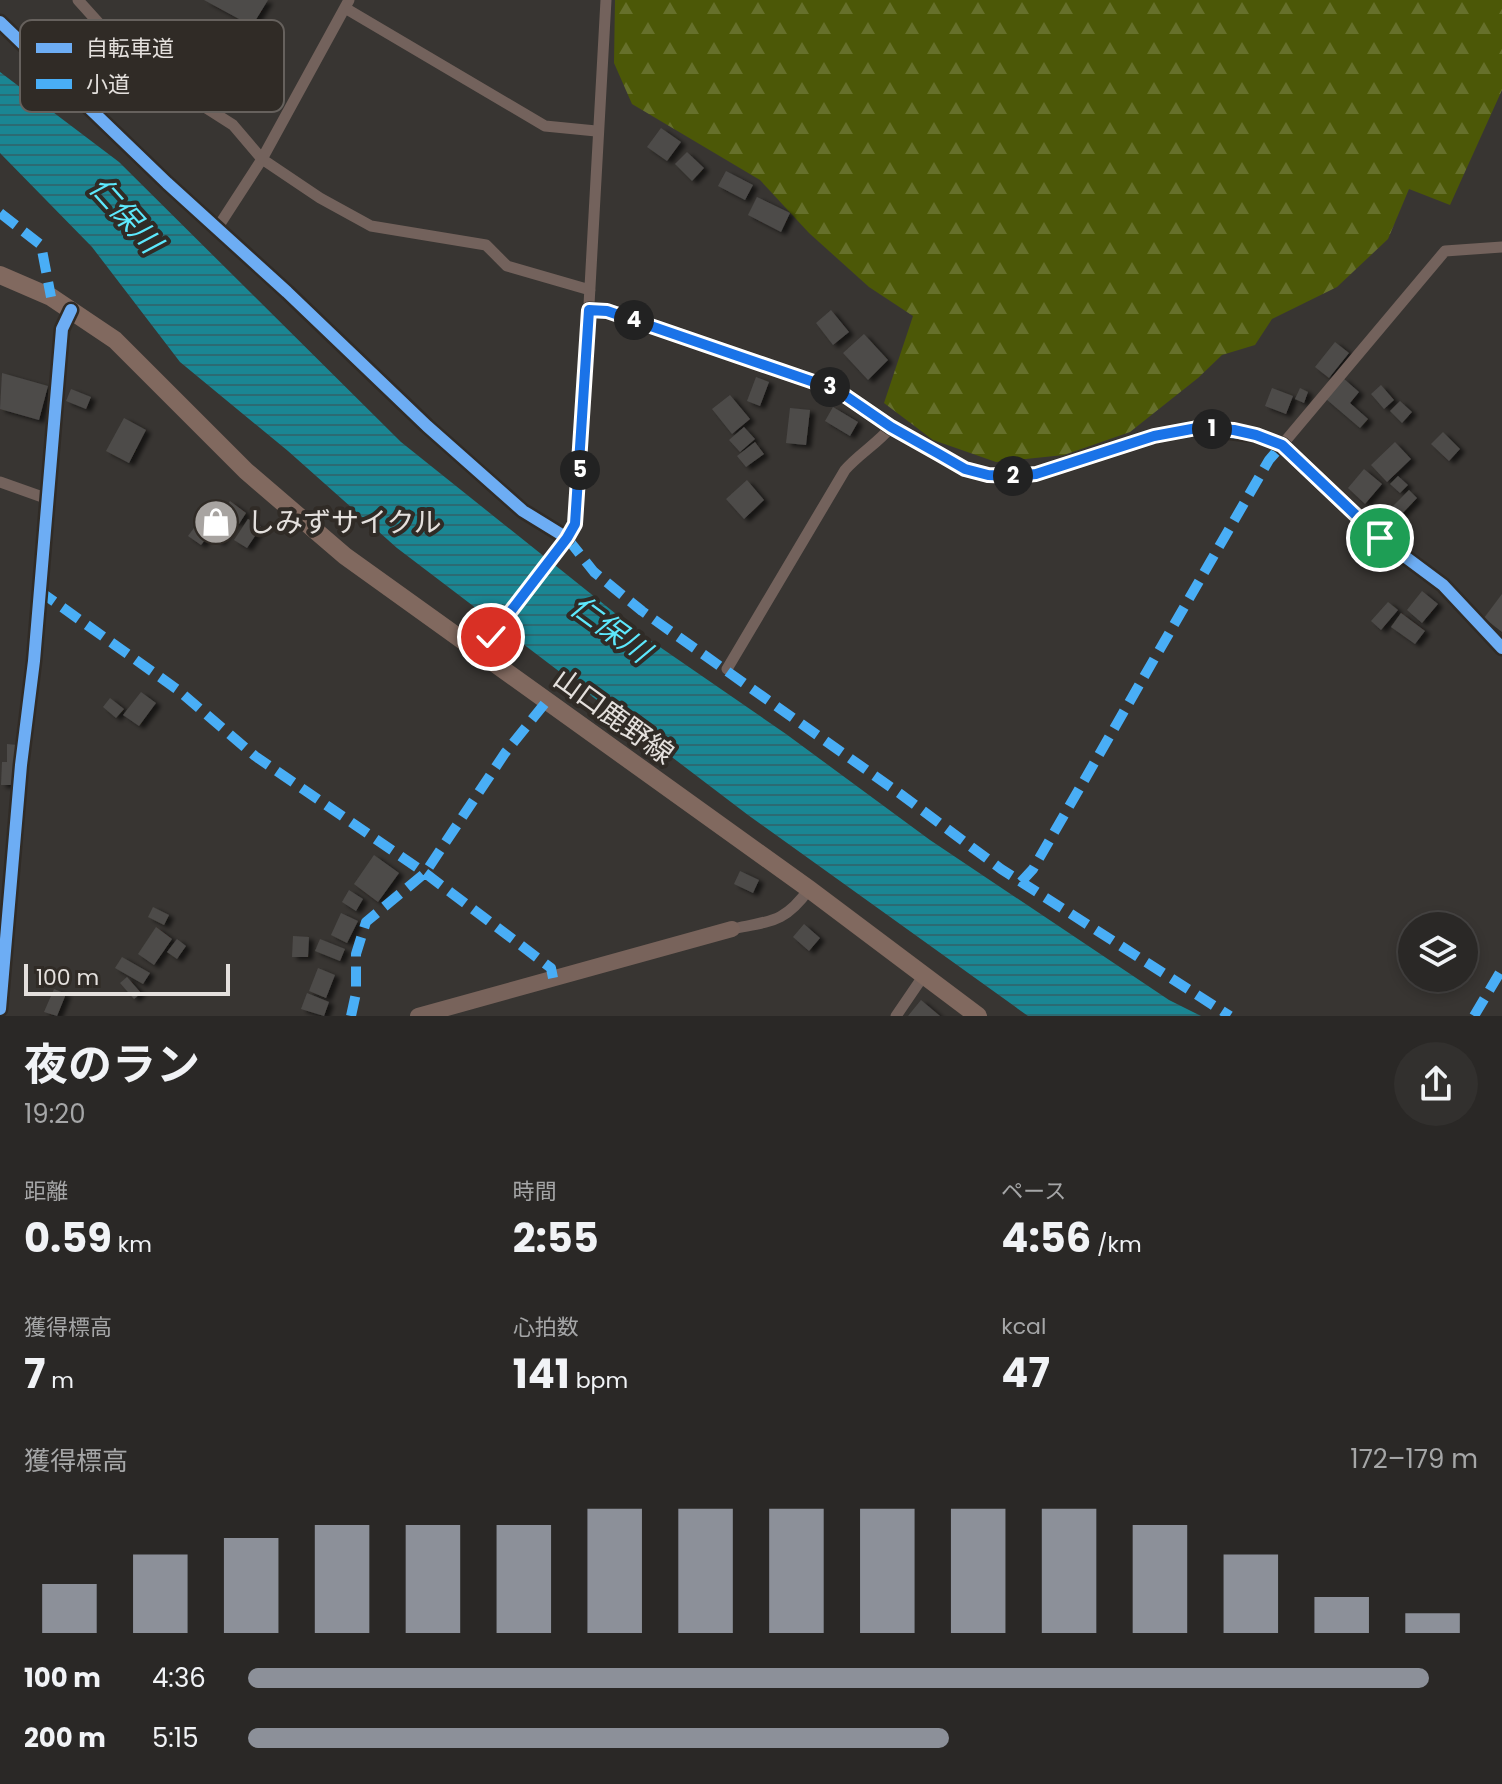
<!DOCTYPE html>
<html lang="ja">
<meta charset="utf-8">
<style>
:root{--surface:#2a2826;--page:#32302e;--text:#f1f3f6;--muted:#a5a6a7;--line:#464443;--accent:#8c9099}
body{margin:0;font-family:Poppins,"Noto Sans JP",sans-serif;background:var(--page);color:var(--text);height:100vh;display:flex;flex-direction:column;font-size:30px;white-space:nowrap}
*{box-sizing:border-box;margin:0}
p{font-size:26px;color:var(--muted)}
.icon{flex:none;width:44px;height:44px;fill:none;stroke:currentColor;stroke-width:2;stroke-linecap:round;stroke-linejoin:round}
.map{position:relative;height:1016px;overflow:hidden}
.sheet{display:flex;flex-direction:column;background:var(--surface);flex:1}
.sheet>*{flex:none}
.controls{position:absolute;left:1398px;top:912px;display:grid;gap:16px}
.controls a{display:grid;place-items:center;width:80px;height:80px;border-radius:50%;background:var(--surface);box-shadow:0 4px 12px #0003,0 0 0 2px var(--line);font-size:40px}
.scale{position:absolute;left:24px;bottom:20px;width:206px;box-sizing:border-box;padding-left:8px;border:4px solid #e4e0dd;border-top:0;font-size:22px;line-height:28px;white-space:nowrap;color:#e4e0dd;-webkit-text-stroke:6px #302b26;paint-order:stroke}
.pin{position:absolute;display:grid;place-items:center;width:68px;height:68px;color:#fff;margin:-34px;border:4px solid #fff;border-radius:50%;box-shadow:0 2px 8px #0007}
.km{position:absolute;width:40px;height:40px;margin:-20px;border-radius:50%;background:#222;color:#fff;font-size:22px;line-height:40px;text-align:center}
.round{display:grid;place-items:center;flex:none;width:84px;height:84px;border-radius:42px;background:var(--page)}
.headline{display:flex;align-items:center;justify-content:space-between;height:136px;padding:0 24px}
h1{font-size:44px;font-weight:700;line-height:60px}
.stats{display:grid;grid-template-columns:repeat(3,1fr);gap:12px;height:136px;padding:8px 24px}
.stats div{display:grid;align-content:center}
.stats b{font-size:40px;font-weight:700}
.stats small{font-size:22px;font-weight:400}
.stats p{font-size:22px}
.chart{height:224px;padding:16px 24px}
.chart p{display:flex;justify-content:space-between}
.chart svg{width:100%;height:144px;margin-top:8px;stroke:var(--accent);stroke-width:6}
ul{padding:0 24px;list-style:none;font-size:26px}
li{display:grid;grid-template-columns:128px 96px 1fr;align-items:center;height:60px}
li i{height:20px;border-radius:10px;background:var(--accent)}
.map>svg:first-child{display:block}
.forest{fill:url(#forest-firs)}
.water{fill:url(#water-rules)}
.building{fill:#4d4b49;filter:url(#shadow)}
.lines{fill:none;stroke-linecap:round;stroke-linejoin:round}
.street{stroke:#73625c;stroke-width:11}
.secondary{stroke:#78635b;stroke-width:16}
.primary{stroke:#81695f;stroke-width:18}
.quiet{stroke:#49aef6;stroke-width:10;stroke-dasharray:20 10;stroke-linecap:butt}
.cycleway-casing{stroke:#302b26;stroke-width:17}
.cycleway{stroke:#6dadf4;stroke-width:12}
.route-casing{stroke:#fff;stroke-width:16}
.route{stroke:#1a73e8;stroke-width:10}
.labels{text-anchor:middle;stroke-width:8;stroke-linejoin:round;paint-order:stroke}
.poi-label{font-size:28px;fill:#e4e0dd;stroke:#302b26;text-anchor:start}
.street-label{font-size:28px;fill:#e4e0dd;stroke:#302b26}
.water-label{font-size:30px;font-style:italic;fill:#5de8fc;stroke:#302b26}
.key{fill:#302b26;stroke:#66615d;stroke-width:2}
.key-label{font-size:22px;fill:#e4e0dd}
</style>
<div class="map">
<svg width="1502" height="1016" viewBox="0 0 1502 1016">
<defs>
<pattern id="forest-firs" width="22" height="20" patternUnits="userSpaceOnUse" patternTransform="scale(2)"><rect width="22" height="20" fill="#4c5807"/><path d="M5 1l3.5 6h-7zM16 11l3.5 6h-7z" fill="#66702b"/></pattern>
<pattern id="water-rules" width="6" height="5" patternUnits="userSpaceOnUse" patternTransform="scale(2)"><rect width="6" height="5" fill="#1a8693"/><path d="M0 2.5h6" fill="none" stroke="#2b6b73"/></pattern>
<filter id="shadow"><feDropShadow dx="5" dy="3" stdDeviation="2" flood-color="#0009"/></filter>
</defs>
<rect width="100%" height="100%" fill="#383532"/>
<path class="forest" d="M 615,0 L 1502,0 L 1502,90 L 1450,205 L 1409,189 L 1388,239 L 1337,287 L 1272,319 L 1255,345 L 1222,355 L 1198,378 L 1130,432 L 1064,455 L 996,462 L 933,440 L 884,403 L 913,316 L 869,287 L 809,233 L 760,180 L 632,104 L 614,63 Z"/>
<path class="water" d="M 0,72 L 119,162 L 401,442 L 641,634 L 786,734 L 930,840 L 1169,1000 L 1201,1016 L 1028,1016 L 748,815 L 397,548 L 288,451 L 180,362 L 92,247 L 0,153 Z"/>
<path class="building" d="M 204,0 L 268,0 L 252,26 Z
M 661,128 L 681,142 L 667,161 L 647,147 Z
M 687,152 L 704,168 L 692,181 L 675,164 Z
M 726,171 L 753,185 L 745,200 L 718,186 Z
M 757,197 L 790,213 L 781,232 L 748,215 Z
M 831,310 L 849,332 L 833,345 L 816,323 Z
M 864,334 L 888,360 L 868,380 L 843,353 Z
M 1335,342 L 1349,353 L 1329,378 L 1315,367 Z
M 2,373 L 48,386 L 39,420 L 0,409 Z
M 756,377 L 769,382 L 760,406 L 747,401 Z
M 1343,378 L 1359,392 L 1350,403 L 1368,419 L 1360,428 L 1326,399 Z
M 1381,385 L 1394,400 L 1384,409 L 1371,394 Z
M 1272,388 L 1293,396 L 1286,414 L 1265,406 Z
M 1300,388 L 1308,392 L 1304,403 L 1295,399 Z
M 71,389 L 91,397 L 86,409 L 66,401 Z
M 730,395 L 750,419 L 732,434 L 712,409 Z
M 1400,401 L 1412,412 L 1402,423 L 1390,411 Z
M 833,407 L 858,422 L 850,436 L 825,421 Z
M 790,408 L 810,410 L 806,445 L 786,443 Z
M 124,418 L 146,430 L 129,463 L 106,451 Z
M 744,427 L 755,439 L 740,452 L 729,440 Z
M 1443,432 L 1460,449 L 1449,461 L 1431,444 Z
M 755,442 L 764,454 L 746,467 L 737,456 Z
M 1395,442 L 1411,459 L 1387,482 L 1371,465 Z
M 1364,469 L 1382,484 L 1365,504 L 1348,488 Z
M 1398,476 L 1408,485 L 1400,493 L 1390,484 Z
M 747,480 L 764,500 L 744,519 L 726,499 Z
M 1409,490 L 1417,498 L 1398,518 L 1389,510 Z
M 214,501 L 225,509 L 230,501 L 246,513 L 239,524 L 235,521 L 220,543 L 209,535 L 201,545 L 188,536 Z
M 248,519 L 261,527 L 247,548 L 234,540 Z
M 1422,591 L 1438,604 L 1422,623 L 1407,610 Z
M 1502,594 L 1502,632 L 1484,618 Z
M 1388,602 L 1398,610 L 1381,630 L 1371,621 Z
M 1401,613 L 1425,631 L 1415,644 L 1391,627 Z
M 141,692 L 156,703 L 139,726 L 123,715 Z
M 110,698 L 124,709 L 116,718 L 103,707 Z
M 7,744 L 17,745 L 15,785 L 1,785 L 2,762 L 7,762 Z
M 374,855 L 399,873 L 378,902 L 354,884 Z
M 740,871 L 759,880 L 753,893 L 734,884 Z
M 349,890 L 363,899 L 356,911 L 342,902 Z
M 153,907 L 169,915 L 164,925 L 148,917 Z
M 341,913 L 358,921 L 347,943 L 331,935 Z
M 804,924 L 820,938 L 809,951 L 793,937 Z
M 156,927 L 172,939 L 154,965 L 138,954 Z
M 293,936 L 309,937 L 308,957 L 292,957 Z
M 177,939 L 186,946 L 177,959 L 167,952 Z
M 320,939 L 345,949 L 340,961 L 315,951 Z
M 122,957 L 150,973 L 143,984 L 115,968 Z
M 318,968 L 335,975 L 326,998 L 309,991 Z
M 127,977 L 141,993 L 134,999 L 120,983 Z
M 54,989 L 66,994 L 57,1016 L 44,1012 Z
M 307,993 L 329,1002 L 324,1016 L 301,1009 Z
M 921,1000 L 940,1016 L 908,1016 Z"/>
<g class="lines">
<path class="street" d="M 78,0 L 133,61 L 233,125 L 262,159 L 320,198 L 371,226 L 486,245 L 507,266 L 590,290
M 345,8 L 545,126 L 596,131
M 0,22 L 167,183 L 287,292 L 427,426 L 523,511 L 567,538
M 218,227 L 262,159 L 349,0
M 589,310 L 607,311 L 837,390 L 891,427 L 939,454 L 965,469 L 988,475 L 1015,476 L 1036,474 L 1154,436 L 1197,428 L 1256,435 L 1282,445 L 1380,538 L 1443,585 L 1502,648
M 1282,445 L 1445,251 L 1502,247
M 0,482 L 48,499
M 480,651 L 567,538 L 575,524 L 578,502 L 606,0
M 727,669 L 845,470 C 859,454 878,443 891,427
M 732,929 C 770,921 785,923 809,889
M 0,1009 L 21,765 L 34,661 L 62,329 L 71,310
M 896,1016 L 924,975"/>
<path class="secondary" d="M 418,1016 L 732,929"/>
<path class="primary" d="M 0,275 L 51,297 L 115,340 L 246,471 L 345,556 L 809,889 L 978,1016"/>
<path class="quiet" d="M 91,108 L 133,61
M 0,213 L 41,245 L 51,297
M 567,538 L 594,572 L 642,611 L 899,793 L 1001,869 L 1230,1016
M 38,590 L 178,690 L 255,756 L 425,873 L 551,968 L 553,978
M 1021,882 L 1033,869 L 1269,460 L 1282,445
M 351,1016 L 356,993 L 356,954 L 366,922 L 425,873 L 505,753 L 546,702
M 1474,1016 L 1502,969"/>
<g class="cycleway-casing">
<path id="cycleway" d="M 0,22 L 167,183 L 287,292 L 427,426 L 523,511 L 567,538
M 589,310 L 607,311 L 837,390 L 891,427 L 939,454 L 965,469 L 988,475 L 1015,476 L 1036,474 L 1154,436 L 1197,428 L 1256,435 L 1282,445 L 1380,538 L 1443,585 L 1502,648
M 0,1009 L 21,765 L 34,661 L 62,329 L 71,310"/>
</g>
<use href="#cycleway" class="cycleway"/>
</g>
<g class="lines">
<g class="route-casing">
<path id="route" d="M 491,637 L 567,538 L 575,524 L 589,310 L 607,311 L 837,390 L 891,427 L 939,454 L 965,469 L 988,475 L 1015,476 L 1036,474 L 1154,436 L 1197,428 L 1234,430 L 1256,435 L 1282,445 L 1380,538"/>
</g>
<use href="#route" class="route"/>
</g>
<defs>
<g id="shop-disc" transform="scale(2.3)"><circle r="9.5" fill="#a8a4a1" stroke="#302b26"/><path d="M-5-2.5h2.3a2.7 3.5 0 0 1 5.4 0H5L5.5 6h-11ZM-1.5-2.5h3a1.5 2.3 0 0 0-3 0Z" fill="#fff"/></g>
</defs>
<g fill-rule="evenodd">
<use href="#shop-disc" x="216" y="522"/>
</g>
<g class="labels">
<g class="poi-label">
<text x="247" y="532">しみずサイクル</text>
</g>
<g class="street-label">
<text transform="translate(614 716) rotate(36)" y="10">山口鹿野線</text>
</g>
<g class="water-label">
<text transform="translate(125 215) rotate(48)" y="10">仁保川</text>
<text transform="translate(610 629) rotate(36)" y="10">仁保川</text>
</g>
</g>
<rect x="20" y="20" width="264" height="92" rx="12" class="key"/>
<rect x="36" y="43" width="36" height="10" fill="#6dadf4"/>
<rect x="36" y="79" width="36" height="10" fill="#49aef6"/>
<g class="key-label">
<text x="86" y="56">自転車道</text>
<text x="86" y="92">小道</text>
</g>
</svg>
<div class="controls">
<a><svg class="icon" aria-label="layers" viewBox="0 0 24 24"><path d="M12 4l9 5-9 5-9-5zM3 14l9 5 9-5"/></svg></a>
</div>
<div class="scale">100 m</div>
<div class="pin" style="left:1380px;top:538px;background:#1e9e55"><svg class="icon" aria-label="arrive" viewBox="0 0 24 24"><path d="M6 21V4h12l-3 4 3 4H6"/></svg></div>
<div class="pin" style="left:491px;top:637px;background:#d93025"><svg class="icon" aria-label="check" viewBox="0 0 24 24"><path d="M5 12l5 5 9-10"/></svg></div>
<b class="km" style="left:1212px;top:429px">1</b>
<b class="km" style="left:1013px;top:476px">2</b>
<b class="km" style="left:830px;top:387px">3</b>
<b class="km" style="left:634px;top:320px">4</b>
<b class="km" style="left:580px;top:470px">5</b>
</div>
<section class="sheet">
<div class="headline"><div><h1>夜のラン</h1><p>19:20</p></div><a class="round"><svg class="icon" aria-label="share" viewBox="0 0 24 24"><path d="M12 15V3M7 8l5-5 5 5M5 13v7h14v-7"/></svg></a></div>
<div class="stats">
<div><p>距離</p><b>0.59<small> km</small></b></div>
<div><p>時間</p><b>2:55</b></div>
<div><p>ペース</p><b>4:56<small> /km</small></b></div>
</div>
<div class="stats">
<div><p>獲得標高</p><b>7<small> m</small></b></div>
<div><p>心拍数</p><b>141<small> bpm</small></b></div>
<div><p>kcal</p><b>47</b></div>
</div>
<div class="chart"><p><span>獲得標高</span>172–179 m</p>
<svg viewBox="0 0 160 44" preserveAspectRatio="none"><path d="M5 44V29M15 44V20M25 44V15M35 44V11M45 44V11M55 44V11M65 44V6M75 44V6M85 44V6M95 44V6M105 44V6M115 44V6M125 44V11M135 44V20M145 44V33M155 44V38"/></svg>
</div>
<ul>
<li><b>100 m</b>4:36<i style="width:96%"></i></li>
<li><b>200 m</b>5:15<i style="width:57%"></i></li>
</ul>
</section>
